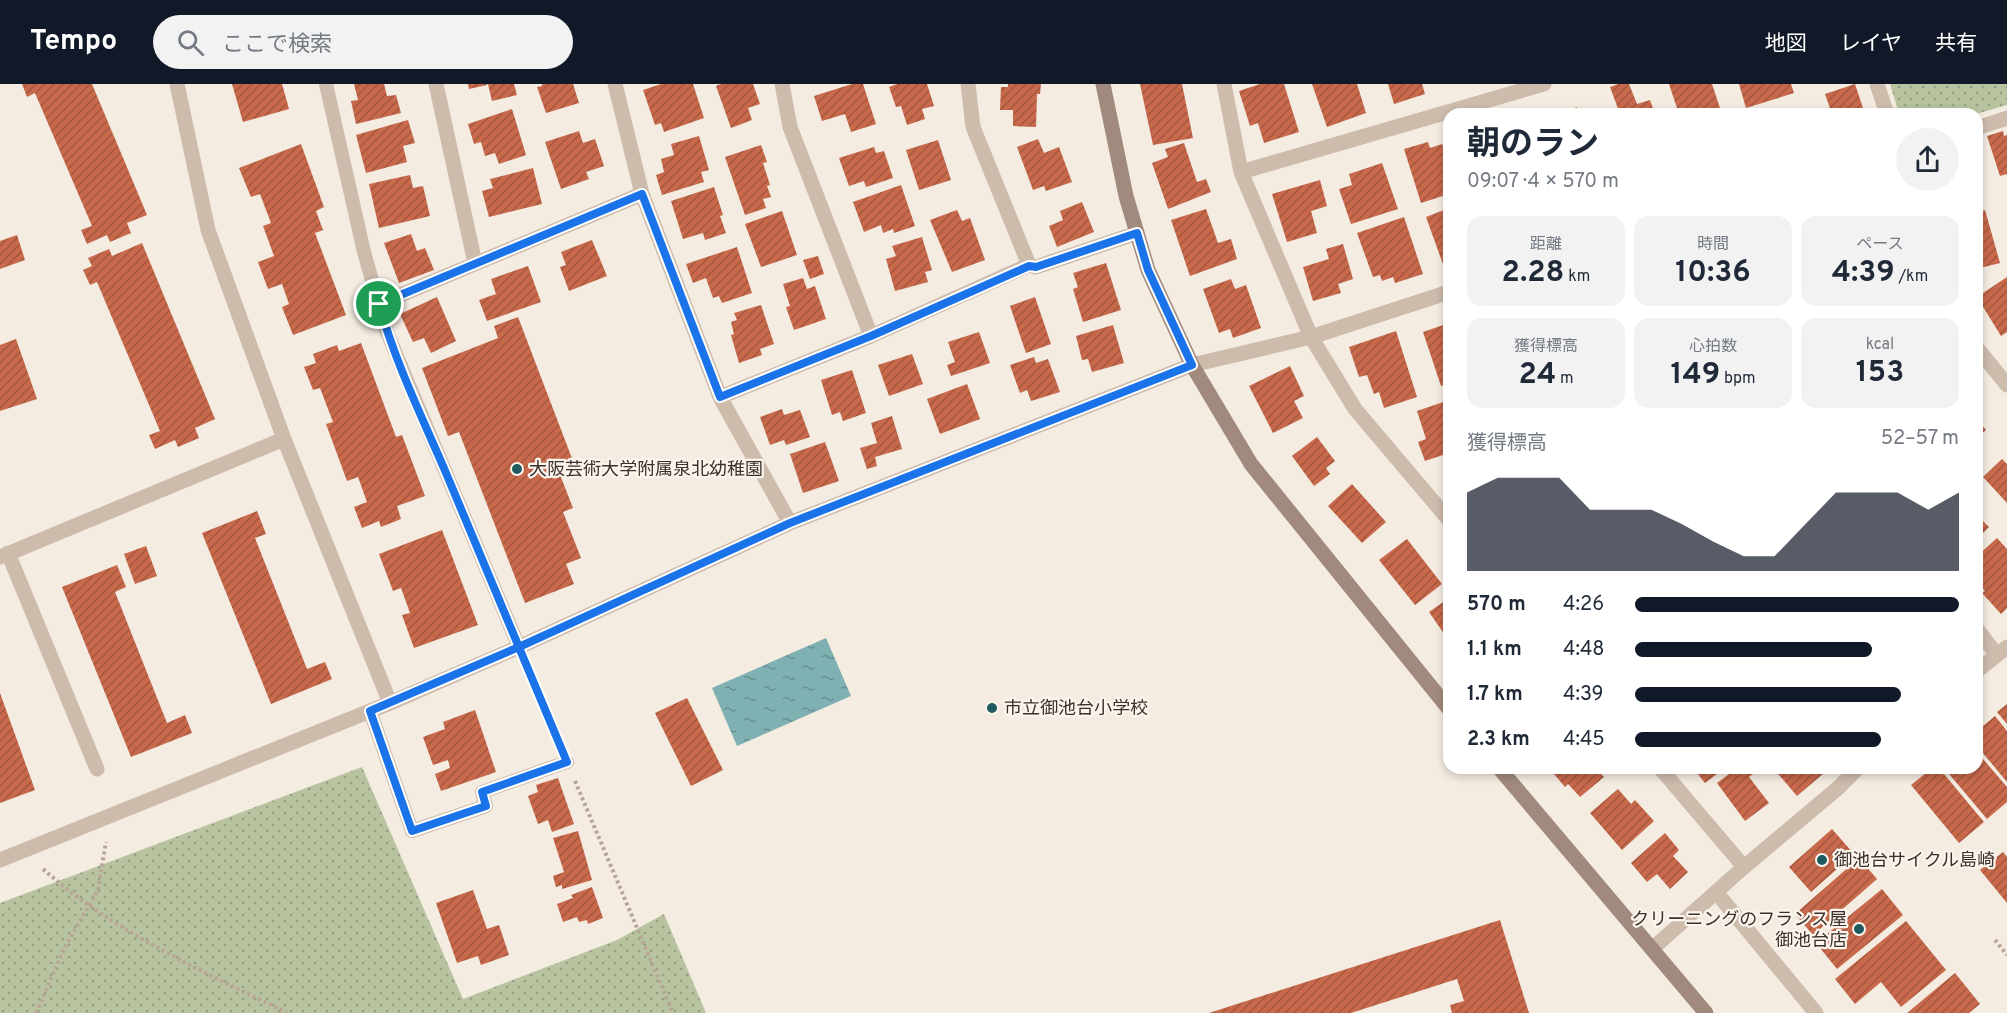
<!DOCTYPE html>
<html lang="ja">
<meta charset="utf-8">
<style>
:root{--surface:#fff;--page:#f2f2f3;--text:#1f2937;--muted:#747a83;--accent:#111827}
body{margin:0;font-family:Overpass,"Noto Sans JP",sans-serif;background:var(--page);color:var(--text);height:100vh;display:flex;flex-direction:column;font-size:22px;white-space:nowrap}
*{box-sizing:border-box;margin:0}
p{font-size:20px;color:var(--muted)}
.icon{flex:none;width:33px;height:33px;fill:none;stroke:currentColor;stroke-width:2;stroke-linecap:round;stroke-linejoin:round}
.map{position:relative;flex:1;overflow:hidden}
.side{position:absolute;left:1443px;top:24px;width:540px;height:666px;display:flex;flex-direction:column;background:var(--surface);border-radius:18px;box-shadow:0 3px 9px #0003}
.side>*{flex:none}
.pin{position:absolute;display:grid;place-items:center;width:51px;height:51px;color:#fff;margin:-26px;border:3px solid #fff;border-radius:50%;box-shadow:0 2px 6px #0007}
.round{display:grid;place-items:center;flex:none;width:63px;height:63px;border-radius:32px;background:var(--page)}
.overview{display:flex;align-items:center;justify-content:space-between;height:102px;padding:0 24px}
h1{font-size:33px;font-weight:700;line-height:45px}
.stats{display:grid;grid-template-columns:repeat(3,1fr);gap:9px;height:102px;padding:6px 24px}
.stats div{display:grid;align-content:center;border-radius:15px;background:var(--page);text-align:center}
.stats b{font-size:30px;font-weight:700}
.stats small{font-size:16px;font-weight:400}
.stats p{font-size:16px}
.chart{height:168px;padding:12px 24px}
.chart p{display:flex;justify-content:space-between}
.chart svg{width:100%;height:108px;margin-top:6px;fill:var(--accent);opacity:.7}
ul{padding:0 24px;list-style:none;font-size:20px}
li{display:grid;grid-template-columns:96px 72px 1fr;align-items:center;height:45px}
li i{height:15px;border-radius:8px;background:var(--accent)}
header{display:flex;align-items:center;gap:36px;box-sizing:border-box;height:84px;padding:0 30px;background:var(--accent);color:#fff}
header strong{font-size:28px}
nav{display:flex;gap:33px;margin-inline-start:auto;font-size:21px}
.search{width:420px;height:54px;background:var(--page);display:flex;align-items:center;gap:15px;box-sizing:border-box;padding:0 21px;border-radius:33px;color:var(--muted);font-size:22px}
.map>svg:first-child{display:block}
.park{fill:url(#park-dots)}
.water{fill:url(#water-ripples)}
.building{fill:url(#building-hatch)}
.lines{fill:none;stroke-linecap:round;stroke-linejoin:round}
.path{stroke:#b9a596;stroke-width:4;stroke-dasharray:3 3;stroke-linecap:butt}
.lane{stroke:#cdbbac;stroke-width:14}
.street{stroke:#cdbbac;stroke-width:15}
.secondary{stroke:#a18a7d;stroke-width:15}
.route-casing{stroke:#fff;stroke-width:12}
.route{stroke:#1a73e8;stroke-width:8}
.poi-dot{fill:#1f5a5e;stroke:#fbf5ee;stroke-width:2}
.labels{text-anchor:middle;stroke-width:4.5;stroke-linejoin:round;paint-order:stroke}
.poi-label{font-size:18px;fill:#3b302b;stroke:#fbf5ee;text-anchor:start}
</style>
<header>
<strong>Tempo</strong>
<div class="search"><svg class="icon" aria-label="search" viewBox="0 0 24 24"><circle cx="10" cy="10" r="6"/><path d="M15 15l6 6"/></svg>ここで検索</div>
<nav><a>地図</a><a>レイヤ</a><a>共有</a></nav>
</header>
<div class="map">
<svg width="2007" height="929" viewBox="0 0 2007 929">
<defs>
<pattern id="park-dots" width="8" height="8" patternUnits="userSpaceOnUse" patternTransform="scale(1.5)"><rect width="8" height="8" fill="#b8c4a0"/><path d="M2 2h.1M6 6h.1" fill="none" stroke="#97a083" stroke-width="1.8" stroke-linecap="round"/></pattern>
<pattern id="water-ripples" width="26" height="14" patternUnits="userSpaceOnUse" patternTransform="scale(1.5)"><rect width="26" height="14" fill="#7fb0b2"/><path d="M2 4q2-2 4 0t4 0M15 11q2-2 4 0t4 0" fill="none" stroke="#699091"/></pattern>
<pattern id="building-hatch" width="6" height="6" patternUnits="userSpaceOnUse" patternTransform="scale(1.5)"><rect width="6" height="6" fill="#c8694b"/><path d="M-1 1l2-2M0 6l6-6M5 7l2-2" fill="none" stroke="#a4573f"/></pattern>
</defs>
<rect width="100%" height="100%" fill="#f4ebe1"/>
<path class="park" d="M 1890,0 L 2007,0 L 2007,21 L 1976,30 L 1899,30 Z
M 362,683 L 463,915 L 617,856 L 664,830 L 706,929 L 0,929 L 0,819 Z"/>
<path class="water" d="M 826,554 L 851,612 L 737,662 L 712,604 Z"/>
<path class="building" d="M 22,0 L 92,0 L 147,131 L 127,139 L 131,149 L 110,158 L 107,151 L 87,160 L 81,146 L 92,142 L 35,9 L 27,13 Z
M 232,0 L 282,0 L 289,25 L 243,38 Z
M 354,0 L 384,0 L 387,12 L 396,11 L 401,29 L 356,40 L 351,17 L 358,16 Z
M 468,0 L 487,0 L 487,1 L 469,5 Z
M 488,0 L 514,0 L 517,11 L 492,17 Z
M 542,0 L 573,0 L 579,19 L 546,29 L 537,3 L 542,2 Z
M 661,0 L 693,0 L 704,34 L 664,48 L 661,39 L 655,41 L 643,6 Z
M 721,0 L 753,0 L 760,20 L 748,24 L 752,36 L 731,44 L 716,2 Z
M 852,0 L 863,0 L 876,40 L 851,48 L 845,30 L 822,37 L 814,12 Z
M 897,0 L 927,0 L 934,22 L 922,25 L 925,35 L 907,41 L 901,22 L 896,23 L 889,3 Z
M 1008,0 L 1041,0 L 1040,10 L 1037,10 L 1036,43 L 1013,42 L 1013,26 L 1000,26 L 1001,3 L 1008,3 Z
M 1140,0 L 1182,0 L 1193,54 L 1153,61 Z
M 1260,0 L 1284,0 L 1299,48 L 1264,59 L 1258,39 L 1250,42 L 1239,7 Z
M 1312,0 L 1357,0 L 1366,29 L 1327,43 Z
M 1388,0 L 1422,0 L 1425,10 L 1394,20 Z
M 1618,0 L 1629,0 L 1637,20 L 1650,16 L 1655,30 L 1620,30 L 1610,3 Z
M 1669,0 L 1712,0 L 1720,24 L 1702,30 L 1679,30 Z
M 1739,0 L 1791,0 L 1794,9 L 1746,24 Z
M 1855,0 L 1865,30 L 1832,30 L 1825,10 Z
M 1577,23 L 1579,30 L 1559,30 Z
M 512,25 L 526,71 L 499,80 L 495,69 L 485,72 L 481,58 L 474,60 L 468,40 Z
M 408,36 L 415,59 L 403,62 L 407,78 L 366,89 L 356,51 Z
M 579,47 L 583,59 L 595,55 L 604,82 L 586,88 L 589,95 L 561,105 L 545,58 Z
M 2003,47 L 2004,52 L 2007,51 L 2007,90 L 2000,92 L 1987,52 Z
M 699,52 L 709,86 L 701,88 L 704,98 L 662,111 L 656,91 L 664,88 L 661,75 L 674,71 L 671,60 Z
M 1038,55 L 1044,69 L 1059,63 L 1072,98 L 1046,107 L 1044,102 L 1033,106 L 1017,63 Z
M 938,56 L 951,96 L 919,106 L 906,66 Z
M 1428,58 L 1430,64 L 1442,60 L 1449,80 L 1449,110 L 1421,119 L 1404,65 Z
M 1184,59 L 1197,98 L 1206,95 L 1211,108 L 1168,125 L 1152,79 L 1168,73 L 1165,65 Z
M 301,60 L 324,123 L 316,127 L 323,146 L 315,149 L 346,231 L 293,251 L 282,223 L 289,220 L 282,200 L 268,205 L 258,178 L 274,172 L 263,142 L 271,139 L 260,110 L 251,113 L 239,84 Z
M 761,61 L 767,78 L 763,79 L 770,101 L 767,102 L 771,113 L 763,115 L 766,124 L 745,131 L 725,73 Z
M 874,63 L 876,69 L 884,67 L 893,94 L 866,103 L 864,97 L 849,102 L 839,74 Z
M 1382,79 L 1398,125 L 1351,140 L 1339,105 L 1352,101 L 1349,90 Z
M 533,84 L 542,120 L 489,133 L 482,107 L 493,104 L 490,95 Z
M 410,91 L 413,104 L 423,102 L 430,132 L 379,144 L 369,100 Z
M 1320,96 L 1327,122 L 1311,127 L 1317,149 L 1287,158 L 1272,110 Z
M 901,101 L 915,142 L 894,149 L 893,145 L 883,149 L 881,141 L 864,148 L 853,118 Z
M 714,103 L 723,131 L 720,132 L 726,149 L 705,156 L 703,149 L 683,155 L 671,117 Z
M 1082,118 L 1094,148 L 1057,163 L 1049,142 L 1063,136 L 1060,127 Z
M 1449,124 L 1449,181 L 1444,183 L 1426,133 Z
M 1206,125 L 1218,159 L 1231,155 L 1237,175 L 1190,192 L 1171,136 Z
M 957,126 L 962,137 L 970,134 L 985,176 L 952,188 L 930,136 Z
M 1985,126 L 2000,179 L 1980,184 L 1983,194 L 1977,196 L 1977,128 Z
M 782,127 L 797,171 L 761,183 L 745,140 Z
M 1404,133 L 1423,190 L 1395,199 L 1393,193 L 1382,197 L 1380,191 L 1373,193 L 1357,149 Z
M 411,150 L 417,167 L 425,164 L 434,186 L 399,199 L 384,159 Z
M 17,151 L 25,176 L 0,185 L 0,157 Z
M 922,153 L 932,186 L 925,188 L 928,198 L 895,207 L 886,175 L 896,172 L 892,162 Z
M 592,156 L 607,192 L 569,207 L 560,183 L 566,181 L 561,168 Z
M 142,159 L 215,335 L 195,344 L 199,354 L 178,363 L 175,356 L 155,365 L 149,351 L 160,347 L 97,198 L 90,201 L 83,186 L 92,182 L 88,174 L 109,165 L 112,172 Z
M 1343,160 L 1353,195 L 1338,200 L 1341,209 L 1313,217 L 1303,183 L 1329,175 L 1326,165 Z
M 737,163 L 752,209 L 722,219 L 719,212 L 713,214 L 706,194 L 693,199 L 686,180 Z
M 818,172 L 824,190 L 810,195 L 803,176 Z
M 1106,179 L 1121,226 L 1083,238 L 1073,205 L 1078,203 L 1073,189 Z
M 528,182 L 541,218 L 487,237 L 479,216 L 496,210 L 491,195 Z
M 2007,193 L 2007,248 L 2001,252 L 1977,213 Z
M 803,194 L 807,205 L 815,202 L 826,235 L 794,246 L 786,223 L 790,222 L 783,200 Z
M 1231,195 L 1235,205 L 1246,201 L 1261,244 L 1233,254 L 1230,245 L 1219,249 L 1203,205 Z
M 437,213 L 456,257 L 431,269 L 424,254 L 413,258 L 400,230 Z
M 1035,213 L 1051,260 L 1026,269 L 1010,222 Z
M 761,221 L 774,260 L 760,265 L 762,271 L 739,279 L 731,251 L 734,250 L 731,238 L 737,236 L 734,229 Z
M 518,233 L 573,377 L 557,383 L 573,424 L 563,428 L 581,474 L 566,480 L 574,500 L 525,519 L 459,348 L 448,352 L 422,284 L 498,254 L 494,242 Z
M 1449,239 L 1449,300 L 1441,302 L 1423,248 Z
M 1113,241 L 1124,279 L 1092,288 L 1088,275 L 1082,276 L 1076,252 Z
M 1396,247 L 1417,313 L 1384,324 L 1379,308 L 1374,310 L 1367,291 L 1359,293 L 1349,263 Z
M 979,248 L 990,279 L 951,292 L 947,281 L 955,278 L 948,258 Z
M 16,255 L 37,315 L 0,327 L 0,261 Z
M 361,259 L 396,353 L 402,351 L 425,412 L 397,422 L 401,435 L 381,443 L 379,437 L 362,444 L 354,423 L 367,418 L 358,393 L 347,397 L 326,340 L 333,338 L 320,304 L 313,306 L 304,283 L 316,279 L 313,270 L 337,261 L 339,267 Z
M 912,270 L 923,300 L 889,312 L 878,281 Z
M 1034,273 L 1036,279 L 1048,275 L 1060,308 L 1031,317 L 1027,306 L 1020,309 L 1010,281 Z
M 1290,282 L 1304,312 L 1294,317 L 1303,334 L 1273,349 L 1249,302 Z
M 852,286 L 866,329 L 843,337 L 840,328 L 832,331 L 821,296 Z
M 967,300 L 980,335 L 940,350 L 927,315 Z
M 1449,316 L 1449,369 L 1425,377 L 1418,358 L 1426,355 L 1417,327 Z
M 782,325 L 784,331 L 800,326 L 810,353 L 786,361 L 784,356 L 770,361 L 760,333 Z
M 892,332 L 902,365 L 875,373 L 877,382 L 867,385 L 860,364 L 877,359 L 871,339 Z
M 1977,335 L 1986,346 L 1977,354 Z
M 1317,353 L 1335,377 L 1326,384 L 1330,390 L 1314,402 L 1292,372 Z
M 825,358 L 839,397 L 803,409 L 790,370 Z
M 2002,375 L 2007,380 L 2007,419 L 1983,393 Z
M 1352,400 L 1386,438 L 1362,459 L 1328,422 Z
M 257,427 L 266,450 L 255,454 L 307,585 L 325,578 L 332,595 L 271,620 L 202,449 Z
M 1977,431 L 1989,443 L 1977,455 Z
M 442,446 L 478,541 L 414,564 L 402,531 L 410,529 L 401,504 L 393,507 L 379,470 Z
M 1997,454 L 2007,465 L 2007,524 L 2001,530 L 1982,509 L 1985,507 L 1977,498 L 1977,472 Z
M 1407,455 L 1442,500 L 1415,521 L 1379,476 Z
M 146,462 L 157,492 L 135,500 L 124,470 Z
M 117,481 L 126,503 L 115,508 L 167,639 L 185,631 L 192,649 L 131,673 L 62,503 Z
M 1449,514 L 1449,557 L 1429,528 Z
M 0,609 L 35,706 L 0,719 Z
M 687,614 L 723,686 L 691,702 L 655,629 Z
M 2007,620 L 2007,640 L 1997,628 Z
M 475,626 L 496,688 L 441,707 L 435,690 L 450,684 L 448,676 L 433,681 L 423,653 L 445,645 L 443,638 Z
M 1995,632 L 2007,647 L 2007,698 L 1977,662 L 1977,647 Z
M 1977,668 L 2007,703 L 2007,718 L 1987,735 L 1944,684 L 1977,684 Z
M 1549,684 L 1596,684 L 1604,693 L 1580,713 L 1568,700 L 1565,703 Z
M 1693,684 L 1725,684 L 1705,699 Z
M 1737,684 L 1749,684 L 1753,690 L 1749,693 L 1769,719 L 1745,737 L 1717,699 Z
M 1773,684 L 1830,684 L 1797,712 Z
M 1932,684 L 1939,684 L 1984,738 L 1959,759 L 1911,701 Z
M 558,694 L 574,740 L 552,748 L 548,736 L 538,740 L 528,712 L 538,708 L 536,701 Z
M 1618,705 L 1631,720 L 1635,716 L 1654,737 L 1622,766 L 1590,729 Z
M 1832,745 L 1854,770 L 1811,808 L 1789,783 Z
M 578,747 L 592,796 L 562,805 L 562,801 L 556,803 L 553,792 L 564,788 L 553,754 Z
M 1665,749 L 1679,766 L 1673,772 L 1688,788 L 1670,805 L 1657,790 L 1647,798 L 1631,779 Z
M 2003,768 L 2007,773 L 2007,819 L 1980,786 Z
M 1859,774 L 1877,795 L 1813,851 L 1795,830 Z
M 592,803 L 603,834 L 588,840 L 587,836 L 579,838 L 577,833 L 563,838 L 557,820 L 573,814 L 571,811 Z
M 1882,805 L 1903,831 L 1837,885 L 1816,859 Z
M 473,806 L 487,845 L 499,841 L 509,871 L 481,881 L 478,872 L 457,879 L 436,819 Z
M 1500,836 L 1529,929 L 1452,929 L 1450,921 L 1464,917 L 1457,895 L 1351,929 L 1209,929 Z
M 1906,837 L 1946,886 L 1901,923 L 1881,898 L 1855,920 L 1835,895 Z
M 1955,889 L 1980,920 L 1969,929 L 1907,929 Z"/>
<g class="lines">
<path class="path" d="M 528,584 L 559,657
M 575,697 L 673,929
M 43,785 C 114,848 202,887 287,929
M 1995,856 L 2007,871
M 36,929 L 65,863 L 98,806 L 106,758"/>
<path class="lane" d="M 326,0 L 364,168 L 386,246 L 519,563
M 370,627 L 412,747 L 486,722 L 482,708 L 567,678"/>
<path class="street" d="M 177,0 L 208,146 L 284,355 L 390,619
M 436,0 L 475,179
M 615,0 L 642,110 L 720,313 L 790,439
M 782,0 L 790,43 L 871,252
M 968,0 L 973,43 L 1029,181
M 1224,0 L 1241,88 L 1311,253 L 1355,325 L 1449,436
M 1877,0 L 1887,30
M 1977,44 L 2007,34
M 1241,88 L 1544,0
M 379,220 L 642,110
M 1977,264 L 2007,301
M 720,313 L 871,252 L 1029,181 L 1036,183 L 1137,149
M 8,469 L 97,685
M 0,473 L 284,355
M 1977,545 L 1997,571
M 1977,587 L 2007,563
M 1660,684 L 1744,783
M 0,776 L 390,619 L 519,563 L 790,439 L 1192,281 L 1311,253 L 1449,208
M 1716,808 L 1816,929
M 1652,865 L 1744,783 L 1838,704 L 1858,684"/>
<path class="secondary" d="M 1103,0 L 1126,112 L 1148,186 L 1192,281 L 1251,380 L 1449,625
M 1499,684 L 1706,929"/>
</g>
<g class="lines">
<g class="route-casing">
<path id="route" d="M 379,220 C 395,278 422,333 446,389 C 486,485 527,581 567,678 L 482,708 L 486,722 L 412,747 L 370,627 L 519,563 L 790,439 L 1192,281 L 1148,186 L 1137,149 L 1036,183 L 1029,182 L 871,252 L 720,313 L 642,110 L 379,220"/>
</g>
<use href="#route" class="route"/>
</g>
<g class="poi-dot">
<circle cx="517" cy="385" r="6"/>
<circle cx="992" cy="624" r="6"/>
<circle cx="1822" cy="776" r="6"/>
<circle cx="1859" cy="845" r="6"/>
</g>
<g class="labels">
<g class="poi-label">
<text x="529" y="391">大阪芸術大学附属泉北幼稚園</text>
<text x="1004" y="630">市立御池台小学校</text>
<text x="1834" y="782">御池台サイクル島崎</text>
<text x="1847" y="841" text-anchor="end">クリーニングのフランス屋<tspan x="1847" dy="21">御池台店</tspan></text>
</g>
</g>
</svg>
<div class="pin" style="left:379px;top:220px;background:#1e9e55"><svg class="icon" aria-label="arrive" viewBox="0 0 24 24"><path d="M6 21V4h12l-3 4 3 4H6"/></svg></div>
<section class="side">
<div class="overview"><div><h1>朝のラン</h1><p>09:07 · 4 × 570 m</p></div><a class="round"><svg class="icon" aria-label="share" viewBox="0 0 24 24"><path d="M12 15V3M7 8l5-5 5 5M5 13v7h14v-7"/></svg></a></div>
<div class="stats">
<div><p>距離</p><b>2.28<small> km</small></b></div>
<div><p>時間</p><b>10:36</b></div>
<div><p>ペース</p><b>4:39<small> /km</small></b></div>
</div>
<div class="stats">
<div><p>獲得標高</p><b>24<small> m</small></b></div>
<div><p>心拍数</p><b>149<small> bpm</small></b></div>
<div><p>kcal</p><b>153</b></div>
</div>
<div class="chart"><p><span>獲得標高</span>52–57 m</p>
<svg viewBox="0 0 160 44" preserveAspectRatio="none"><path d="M0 44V12L10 6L20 6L30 6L40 19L50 19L60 19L70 25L80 32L90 38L100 38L110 25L120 12L130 12L140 12L150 19L160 12V44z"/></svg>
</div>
<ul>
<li><b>570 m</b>4:26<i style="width:100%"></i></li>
<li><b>1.1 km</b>4:48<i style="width:73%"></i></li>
<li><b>1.7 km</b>4:39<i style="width:82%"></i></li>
<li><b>2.3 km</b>4:45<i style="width:76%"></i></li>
</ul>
</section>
</div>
